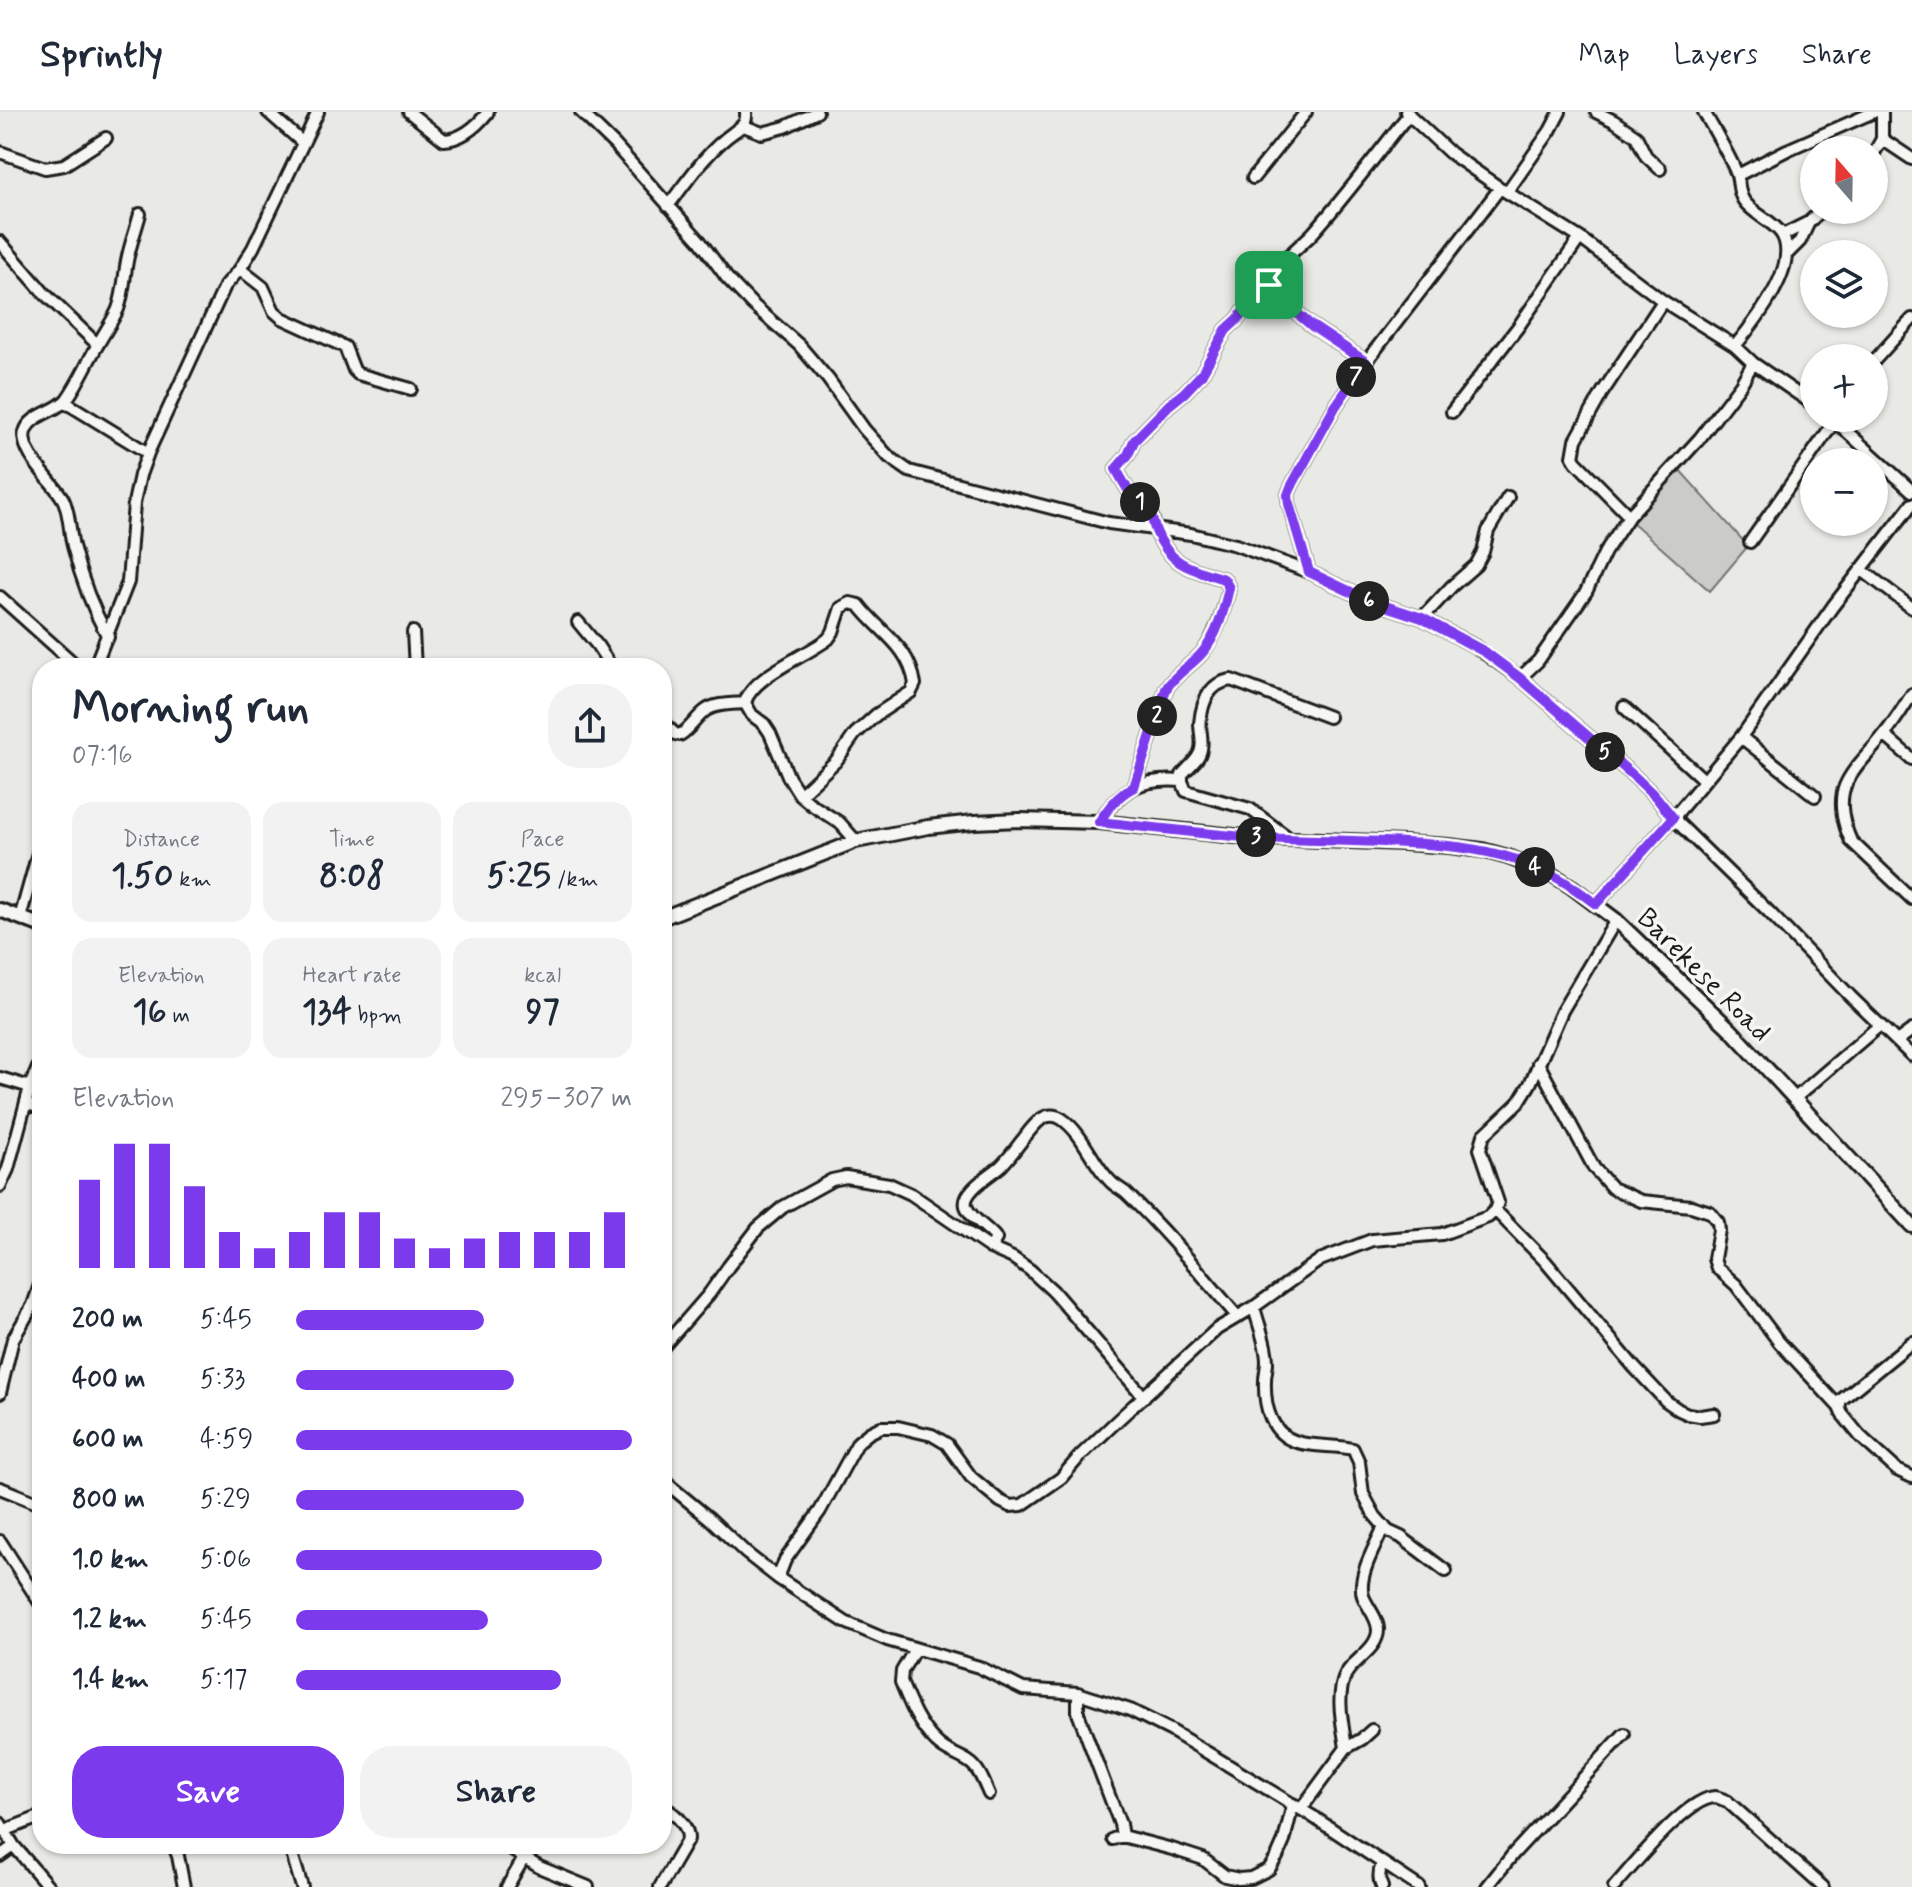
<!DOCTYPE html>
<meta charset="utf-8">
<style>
:root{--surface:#fff;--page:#f2f2f3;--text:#1f2937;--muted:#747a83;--line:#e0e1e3;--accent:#7c3aed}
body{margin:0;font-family:Mynerve,sans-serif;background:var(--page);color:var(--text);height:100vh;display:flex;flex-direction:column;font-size:30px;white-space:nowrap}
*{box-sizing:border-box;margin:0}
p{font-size:26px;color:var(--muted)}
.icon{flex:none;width:44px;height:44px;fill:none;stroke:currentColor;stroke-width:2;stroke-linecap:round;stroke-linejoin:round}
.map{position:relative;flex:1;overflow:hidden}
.drawer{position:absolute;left:32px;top:546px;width:640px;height:1196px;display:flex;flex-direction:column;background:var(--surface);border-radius:32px;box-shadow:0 2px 6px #0004}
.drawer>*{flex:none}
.needle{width:52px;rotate:340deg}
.controls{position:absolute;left:1800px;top:24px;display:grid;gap:16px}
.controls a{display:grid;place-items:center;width:88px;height:88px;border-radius:50%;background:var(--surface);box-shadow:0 2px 6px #0004;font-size:40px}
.pin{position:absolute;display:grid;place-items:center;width:68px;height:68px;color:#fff;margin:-34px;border-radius:16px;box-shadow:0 4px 12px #0006}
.km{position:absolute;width:40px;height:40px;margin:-20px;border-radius:50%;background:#222;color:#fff;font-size:22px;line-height:40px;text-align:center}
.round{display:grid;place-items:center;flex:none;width:84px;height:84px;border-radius:32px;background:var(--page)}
.overview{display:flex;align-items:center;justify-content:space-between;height:136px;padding:0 40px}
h1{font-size:44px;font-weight:700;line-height:60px}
.figures{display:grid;grid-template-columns:repeat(3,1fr);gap:12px;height:136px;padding:8px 40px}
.figures div{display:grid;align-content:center;border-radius:20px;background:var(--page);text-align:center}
.figures b{font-size:34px;font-weight:700}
.figures small{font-size:22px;font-weight:400}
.figures p{font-size:22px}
.chart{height:224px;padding:16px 40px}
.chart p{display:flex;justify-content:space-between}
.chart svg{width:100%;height:144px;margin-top:8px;stroke:var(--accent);stroke-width:6}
.cta{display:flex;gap:16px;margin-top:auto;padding:16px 40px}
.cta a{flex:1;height:92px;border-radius:32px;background:var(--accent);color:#fff;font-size:32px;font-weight:700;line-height:92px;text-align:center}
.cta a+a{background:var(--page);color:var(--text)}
ul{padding:0 40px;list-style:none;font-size:26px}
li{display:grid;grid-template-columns:128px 96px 1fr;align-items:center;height:60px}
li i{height:20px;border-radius:10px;background:var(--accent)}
header{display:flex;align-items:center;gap:48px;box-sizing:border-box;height:112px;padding:0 40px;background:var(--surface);border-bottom:2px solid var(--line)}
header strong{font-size:38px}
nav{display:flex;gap:44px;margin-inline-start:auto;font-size:28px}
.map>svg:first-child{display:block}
.green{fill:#cbcbc7;stroke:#747472;stroke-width:2}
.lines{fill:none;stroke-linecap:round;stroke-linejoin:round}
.minor-casing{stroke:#1c1c1c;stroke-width:16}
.major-casing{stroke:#1c1c1c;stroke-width:18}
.minor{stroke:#f6f6f2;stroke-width:10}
.major{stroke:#f6f6f2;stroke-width:12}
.route-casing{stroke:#fff;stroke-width:16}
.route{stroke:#7c3aed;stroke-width:10}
.labels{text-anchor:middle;stroke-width:7;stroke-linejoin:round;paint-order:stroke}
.street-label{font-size:28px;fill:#1c1c1c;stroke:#f6f6f2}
</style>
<header>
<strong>Sprintly</strong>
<nav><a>Map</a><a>Layers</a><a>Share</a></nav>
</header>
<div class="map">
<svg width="1912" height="1775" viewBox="0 0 1912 1775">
<rect width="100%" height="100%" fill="#e9e9e5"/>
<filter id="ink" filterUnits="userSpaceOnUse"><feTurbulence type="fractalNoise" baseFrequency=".0125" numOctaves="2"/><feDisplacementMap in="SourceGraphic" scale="16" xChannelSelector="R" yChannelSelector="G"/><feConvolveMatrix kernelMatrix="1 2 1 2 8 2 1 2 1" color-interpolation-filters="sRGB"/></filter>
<g filter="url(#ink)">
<path class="green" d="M 1678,356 L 1748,434 L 1710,479 L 1631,409 Z"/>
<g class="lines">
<g class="minor-casing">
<path id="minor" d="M 268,0 L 303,31
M 409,0 L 444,28 C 463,27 477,14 488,0
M 581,0 L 615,33 L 700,129 L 727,166 L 752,192 L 799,233 L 828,267 L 864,317 L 889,345 L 909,359 L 1109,411 L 1191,422 L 1236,433 L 1309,460 L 1370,489 L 1422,506 L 1476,535 L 1520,566 L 1635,665 L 1656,685 L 1673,706 L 1769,800 L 1851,885 L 1912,944
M 1406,0 L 1450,41 L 1500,76 L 1580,126 L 1663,189 L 1735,234 L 1753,251 L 1814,293
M 1596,0 L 1614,9 L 1636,24 L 1646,44 L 1660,57
M 1704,0 C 1715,20 1727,39 1736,60 C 1740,69 1737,80 1744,89 C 1753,102 1771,108 1781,121 C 1802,152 1754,211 1735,234
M 744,14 L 762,21 L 785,15 L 817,0
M 1882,27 L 1912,47
M 0,40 L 45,56 L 64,53 L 106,26
M 1874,41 L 1882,27 L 1882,0
M 1738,63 L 1787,38 L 1874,0
M 1253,66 L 1306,0
M 1507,80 L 1550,19 L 1560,0
M 668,94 C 688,68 707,39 734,20 C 742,14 747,12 746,0
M 1783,123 L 1809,110 L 1822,98
M 0,130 L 44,181 L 97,232
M 1786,143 L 1800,129 L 1809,110
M 240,157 L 263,175 L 274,199 L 282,206 L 345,235 L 354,258 L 358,262 L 411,277
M 1874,249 L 1912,207
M 1366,250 L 1312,214 L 1272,180 L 1269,173 C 1275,152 1297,137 1312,122 C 1346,84 1377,42 1409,2
M 65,290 L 148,341
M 1452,300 L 1518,215 L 1580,126
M 1833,307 L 1912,379
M 1629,404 L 1576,350 L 1573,345 L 1576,328 L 1602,281 L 1663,189
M 1750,430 L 1835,309
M 1862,458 L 1912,496
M 1309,460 L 1289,392 L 1288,383 L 1291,375 L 1335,295 L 1366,250 L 1500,76
M 0,485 L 79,556
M 1422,506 L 1452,474 L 1476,453 L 1483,440 L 1488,419 L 1508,385
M 578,510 L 597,533 L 612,556
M 413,520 L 415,556
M 108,525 C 92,496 81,466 73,434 C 69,418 70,401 63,387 C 53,369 19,340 25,320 C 30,302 57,300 67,287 C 79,270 87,251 97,234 C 104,221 112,210 118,197 C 124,181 124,165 127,149 C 130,133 136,117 140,102
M 94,556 L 128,470 L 134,391 L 140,363 L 148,341 L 225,174 L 240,157 L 253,136 L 318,0
M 1520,566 L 1538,549 L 1586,480 L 1605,440 L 1629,404 L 1700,326 L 1741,272 L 1753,251
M 1912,582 C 1903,596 1894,611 1883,624 C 1871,640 1853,655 1845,674 C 1838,691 1844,714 1851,729 L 1912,787
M 1624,595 L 1704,668
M 662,610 L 675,622 L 680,623 C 690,617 696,606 705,599 C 715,591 733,592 745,591
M 1884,623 L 1912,647
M 1741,625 L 1815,684
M 1134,675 L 1166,577 C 1175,562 1191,554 1202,541 C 1217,523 1224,498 1229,476 L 1224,467 C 1192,457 1170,454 1156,419 C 1153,413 1154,407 1150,401 C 1145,392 1135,387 1129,379 C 1124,372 1120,364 1116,357 L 1128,343 L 1134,329 L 1169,293 L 1184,281 L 1201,263 L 1226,218 L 1238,207 L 1252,188 L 1269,173
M 800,683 L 836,649 L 855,622 L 876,603 L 911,580 L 915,572 C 909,533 880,521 859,493 L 850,491 L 841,496 L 833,520 L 828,527 C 806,544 751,565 745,591 L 752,603 L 764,612 L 770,621 L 789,666 L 800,683 L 812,693 L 840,711 L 856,729
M 1099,710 C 1121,676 1141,666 1182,669
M 1290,727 L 1250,697 L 1186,679 L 1182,669 L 1182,663 C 1188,655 1200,647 1201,637 C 1203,629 1200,620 1200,611 C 1202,590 1209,571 1231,568 L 1329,605
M 1596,792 L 1673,706 L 1741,625 L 1833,494 L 1912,392
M 20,806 L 42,727
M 1897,929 L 1912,918
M 1538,951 L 1594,1056 L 1612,1076 L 1641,1089 L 1691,1094 L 1710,1100 L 1718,1110 L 1719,1118 L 1714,1147 L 1717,1156 L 1736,1173 L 1779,1230 L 1839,1295
M 0,966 L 30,975
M 1794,987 L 1880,913
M 26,992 L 42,996
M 0,1074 L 8,1057 L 30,975 L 42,946
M 1495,1098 L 1545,1149 L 1634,1255 L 1666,1289 L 1679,1298 L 1688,1302 L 1700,1304 L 1714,1302
M 990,1136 L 996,1127 L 995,1125 C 987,1115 970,1106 966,1094 C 962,1079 991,1063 1001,1054 C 1008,1047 1014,1039 1020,1031 C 1031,1018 1043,995 1062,1007 C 1084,1022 1092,1052 1111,1070 C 1115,1074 1121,1077 1126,1081 C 1166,1119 1201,1162 1237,1204
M 1254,1195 C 1258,1212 1267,1232 1267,1250 C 1267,1256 1265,1262 1265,1268 C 1264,1293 1270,1322 1297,1330 C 1315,1335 1334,1333 1353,1337 L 1359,1350 L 1363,1382 L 1375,1404 L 1388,1419 L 1401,1425 L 1446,1459
M 1912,1230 L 1841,1288 L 1839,1295 L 1842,1302 L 1860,1324 L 1897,1358 L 1912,1365
M 662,1236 L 709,1182 L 728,1155 L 758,1116 L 783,1095 L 832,1068 L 846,1065 L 889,1072 L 911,1082 L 990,1136 L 1013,1146 L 1030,1158 L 1053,1179 L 1144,1285
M 0,1281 L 13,1227 L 33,1193 L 42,1167
M 662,1362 L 670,1374 L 710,1407 L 746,1441 L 778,1466 L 845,1510 L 887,1528 L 979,1555 L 1023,1577 L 1078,1581 L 1130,1598 L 1170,1618 L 1312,1704 L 1419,1775
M 0,1376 L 42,1393
M 0,1429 L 42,1494
M 778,1466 L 785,1448 L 820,1399 L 858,1330 L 869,1321 L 881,1315 L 898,1315 L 932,1323 L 947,1332 L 971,1365 L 1000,1389 L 1010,1394 L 1022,1393 L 1061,1366 L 1080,1344 L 1119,1307 L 1217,1217 L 1254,1195 L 1320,1148 L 1372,1128 L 1442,1122 L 1488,1105 L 1495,1098 L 1498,1090 L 1480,1037 L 1484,1023 L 1519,990 L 1530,972 L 1562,899 L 1616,808
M 915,1537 L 902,1559 L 901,1570 C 910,1592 919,1614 936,1630 C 947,1641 957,1642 969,1650 C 979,1656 984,1671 989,1682
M 1078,1581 L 1078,1601 L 1120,1712 L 1122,1724
M 1346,1636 C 1343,1614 1335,1583 1346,1562 C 1353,1548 1378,1537 1378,1518 C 1378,1506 1367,1495 1363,1484 C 1357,1463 1376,1434 1384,1414
M 1301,1697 L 1346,1636 L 1362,1627 L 1372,1618
M 0,1711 L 14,1734 L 49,1775
M 6,1718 L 42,1704
M 1113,1727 L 1122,1724 L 1172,1737 L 1203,1747 L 1225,1764 L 1239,1767 L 1251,1766 L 1269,1757 L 1277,1745 L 1284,1729 L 1293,1692
M 173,1732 L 178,1744 L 184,1775
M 289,1732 L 302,1775
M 502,1732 L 539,1755 L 588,1775
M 0,1744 L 14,1734
M 507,1775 L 524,1746
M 660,1775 L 688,1727 C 688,1712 674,1701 662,1694
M 1382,1775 C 1378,1767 1379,1759 1382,1751
M 1487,1775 L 1514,1741 L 1624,1622
M 1614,1775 C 1632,1755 1688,1684 1716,1685 C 1717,1685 1726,1689 1727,1689 L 1823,1775"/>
</g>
<g class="major-casing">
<path id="major" d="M 0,798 L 42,814
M 662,806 L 856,729 L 928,715 L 974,710 L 1019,708 L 1099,710 L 1244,725 L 1404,731 L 1449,734 L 1482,738 L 1508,745 L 1550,761 L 1572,775 L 1616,808 L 1731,918 L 1912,1114"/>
</g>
<use href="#minor" class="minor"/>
<use href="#major" class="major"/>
</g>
</g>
<g class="lines" filter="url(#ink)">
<g class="route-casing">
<path id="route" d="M 1269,173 L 1272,180 L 1312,214 L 1366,250 L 1335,295 L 1291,375 L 1288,383 L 1289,392 L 1309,460 L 1370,489 L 1422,506 L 1485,540 L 1520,566 L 1635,665 L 1656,685 L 1673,706 L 1596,792 C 1581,781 1567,770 1550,762 C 1499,735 1441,732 1384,730 C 1338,728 1291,728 1244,725 C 1196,721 1147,715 1099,710 C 1109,695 1118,683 1134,675 L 1166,577 C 1175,562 1191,554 1202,541 C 1217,524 1224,498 1229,476 L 1224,467 C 1192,457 1170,454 1156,419 C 1153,413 1153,407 1150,401 C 1145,392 1135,387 1129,379 C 1124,372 1120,364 1116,357 L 1128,343 L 1134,329 L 1169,293 L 1184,281 L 1201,263 L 1226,218 L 1238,207 L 1252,188 Z"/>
</g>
<use href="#route" class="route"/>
</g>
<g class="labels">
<g class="street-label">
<text transform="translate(1705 862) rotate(45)" y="10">Barekese Road</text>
</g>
</g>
</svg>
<div class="controls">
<a><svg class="needle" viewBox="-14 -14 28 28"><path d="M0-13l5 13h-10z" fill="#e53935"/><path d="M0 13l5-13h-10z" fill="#747a83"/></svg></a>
<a><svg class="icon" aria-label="layers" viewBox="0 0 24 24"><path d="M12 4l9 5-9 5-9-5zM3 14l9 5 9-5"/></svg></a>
<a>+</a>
<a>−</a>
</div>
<div class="pin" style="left:1269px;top:173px;background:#1e9e55"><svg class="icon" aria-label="arrive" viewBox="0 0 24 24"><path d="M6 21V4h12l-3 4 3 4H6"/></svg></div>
<b class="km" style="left:1140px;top:390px">1</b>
<b class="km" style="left:1157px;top:604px">2</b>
<b class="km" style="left:1256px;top:725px">3</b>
<b class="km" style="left:1535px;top:755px">4</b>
<b class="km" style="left:1605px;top:640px">5</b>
<b class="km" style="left:1369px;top:489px">6</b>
<b class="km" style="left:1356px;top:265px">7</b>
<section class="drawer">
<div class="overview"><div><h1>Morning run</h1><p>07:16</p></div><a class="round"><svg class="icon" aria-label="share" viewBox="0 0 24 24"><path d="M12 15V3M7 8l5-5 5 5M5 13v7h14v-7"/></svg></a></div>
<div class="figures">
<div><p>Distance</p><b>1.50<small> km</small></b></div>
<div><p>Time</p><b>8:08</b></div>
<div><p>Pace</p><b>5:25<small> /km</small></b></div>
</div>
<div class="figures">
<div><p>Elevation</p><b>16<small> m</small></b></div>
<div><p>Heart rate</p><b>134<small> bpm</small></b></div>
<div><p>kcal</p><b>97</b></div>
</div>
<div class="chart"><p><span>Elevation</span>295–307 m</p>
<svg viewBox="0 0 160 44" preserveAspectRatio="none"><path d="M5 44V17M15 44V6M25 44V6M35 44V19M45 44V33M55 44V38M65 44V33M75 44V27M85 44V27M95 44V35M105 44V38M115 44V35M125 44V33M135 44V33M145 44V33M155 44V27"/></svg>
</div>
<ul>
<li><b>200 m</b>5:45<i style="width:56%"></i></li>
<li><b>400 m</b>5:33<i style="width:65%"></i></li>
<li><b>600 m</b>4:59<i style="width:100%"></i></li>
<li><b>800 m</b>5:29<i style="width:68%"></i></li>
<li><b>1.0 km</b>5:06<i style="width:91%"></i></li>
<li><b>1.2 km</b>5:45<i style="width:57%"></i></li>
<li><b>1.4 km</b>5:17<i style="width:79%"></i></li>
</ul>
<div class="cta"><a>Save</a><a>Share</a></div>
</section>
</div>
